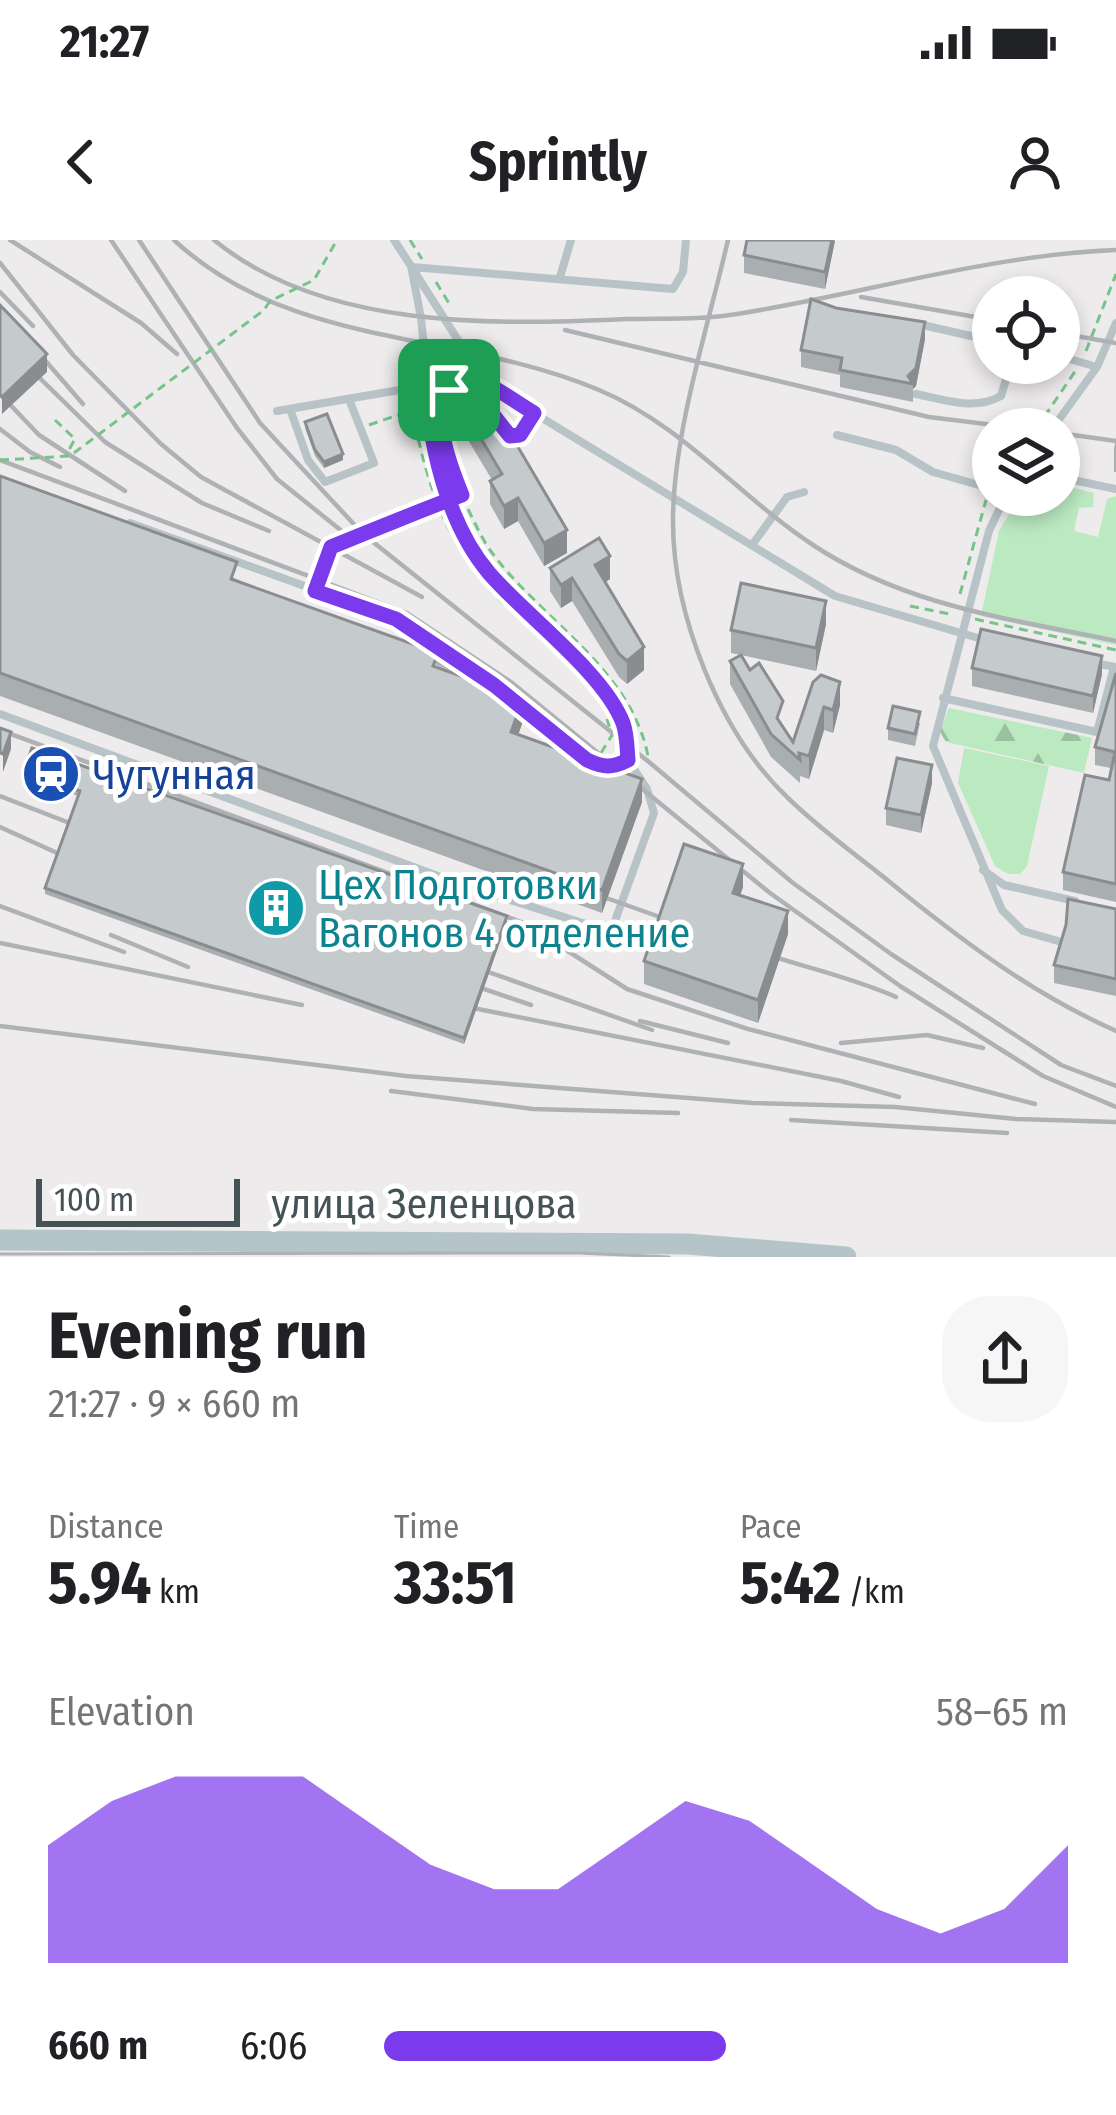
<!DOCTYPE html>
<meta charset="utf-8">
<style>
:root{--surface:#fff;--page:#f6f6f6;--text:#202124;--muted:#757577;--accent:#7c3aed}
body{margin:0;font-family:"Fira Sans Condensed",sans-serif;background:var(--page);color:var(--text);height:100vh;display:flex;flex-direction:column;font-size:45px;white-space:nowrap}
*{box-sizing:border-box;margin:0}
p{font-size:39px;color:var(--muted)}
.icon{flex:none;width:66px;height:66px;fill:none;stroke:currentColor;stroke-width:2;stroke-linecap:round;stroke-linejoin:round}
.map{position:relative;height:1017px;overflow:hidden}
.panel{display:flex;flex-direction:column;background:var(--surface);flex:1}
.panel>*{flex:none}
.controls{position:absolute;left:972px;top:36px;display:grid;gap:24px}
.controls a{display:grid;place-items:center;width:108px;height:108px;border-radius:50%;background:var(--surface);box-shadow:0 6px 18px #0003;font-size:60px}
.scale{position:absolute;left:36px;bottom:30px;width:204px;box-sizing:border-box;padding-left:12px;border:6px solid #455357;border-top:0;font-size:33px;line-height:42px;white-space:nowrap;color:#455357;-webkit-text-stroke:9px #fff;paint-order:stroke}
.pin{position:absolute;display:grid;place-items:center;width:102px;height:102px;color:#fff;margin:-51px;border-radius:24px;box-shadow:0 6px 18px #0006}
.round{display:grid;place-items:center;flex:none;width:126px;height:126px;border-radius:48px;background:var(--page)}
.headline{display:flex;align-items:center;justify-content:space-between;height:204px;padding:0 48px}
h1{font-size:66px;font-weight:700;line-height:90px}
.figures{display:grid;grid-template-columns:repeat(3,1fr);gap:18px;height:204px;padding:12px 48px}
.figures div{display:grid;align-content:center}
.figures b{font-size:60px;font-weight:700}
.figures small{font-size:33px;font-weight:400}
.figures p{font-size:33px}
.chart{height:336px;padding:24px 48px}
.chart p{display:flex;justify-content:space-between}
.chart svg{width:100%;height:216px;margin-top:12px;fill:var(--accent);opacity:.7}
ul{padding:0 48px;list-style:none;font-size:39px}
li{display:grid;grid-template-columns:192px 144px 1fr;align-items:center;height:90px}
li i{height:30px;border-radius:15px;background:var(--accent)}
.status{display:flex;justify-content:space-between;align-items:center;height:84px;padding:0 60px;background:var(--surface);direction:ltr}
.status svg{height:33px;fill:currentColor}
header{display:flex;justify-content:space-between;align-items:center;height:156px;padding:0 48px;background:var(--surface);font-size:54px;font-weight:700}
.map>svg:first-child{display:block}
.green{fill:#bbeac1}
.forest{fill:url(#forest-firs)}
.lines{fill:none;stroke-linecap:round;stroke-linejoin:round}
.path{stroke:#76c48a;stroke-width:3;stroke-dasharray:9 6;stroke-linecap:butt}
.lane{stroke:#b7c3c7;stroke-width:8}
.secondary{stroke:#b5c4c9;stroke-width:21}
.tram{stroke:#aeb2b5;stroke-width:3}
.rail{stroke:#aeb2b5;stroke-width:4.5}
.path-bridge{stroke:#76c48a;stroke-width:3;stroke-dasharray:9 6;stroke-linecap:butt}
.wall{fill:#a9aeb0}
.shaded-wall{fill:#8a8d90}
.building{fill:#c5cacd;stroke:#8a8d90;stroke-width:3}
.route-casing{stroke:#fff;stroke-width:24}
.route{stroke:#7c3aed;stroke-width:15}
.labels{text-anchor:middle;stroke-width:10;stroke-linejoin:round;paint-order:stroke}
.transit-label{font-size:42px;fill:#164399;stroke:#fff;text-anchor:start}
.culture-label{font-size:42px;fill:#0d838f;stroke:#fff;text-anchor:start}
.street-label{font-size:42px;fill:#455357;stroke:#fff}
</style>
<div class="status"><b>21:27</b><svg viewBox="0 0 49 12"><path d="M0 12V9h3v3zM5 12V6h3v6zM10 12V3h3v9zM15 12V0h3v12zM26 1h20v11H26zM47 4h2v5h-2z"/></svg></div>
<header><svg class="icon" aria-label="back" viewBox="0 0 24 24"><path d="M15 5l-7 7 7 7"/></svg>Sprintly<svg class="icon" aria-label="person" viewBox="0 0 24 24"><circle cx="12" cy="8" r="4"/><path d="M4 21q1-7 8-7t8 7"/></svg></header>
<div class="map">
<svg width="1116" height="1017" viewBox="0 0 1116 1017">
<defs>
<pattern id="forest-firs" width="22" height="20" patternUnits="userSpaceOnUse" patternTransform="scale(3)"><rect width="22" height="20" fill="#bbeac1"/><path d="M5 1l3.5 6h-7zM16 11l3.5 6h-7z" fill="#9ac0a0"/></pattern>
</defs>
<rect width="100%" height="100%" fill="#eeebec"/>
<path class="green" d="M 1059,244 L 1094,253 L 1093,267 L 1079,268 L 1074,291 L 1098,297 L 1107,259 L 1116,256 L 1116,405 L 981,376 L 999,291 L 1020,255 L 1059,255 Z
M 964,508 L 1049,526 L 1027,626 L 1020,634 L 1008,634 L 995,626 L 958,543 Z"/>
<path class="forest" d="M 949,468 L 1092,498 L 1084,533 L 946,502 L 940,492 Z"/>
<g class="lines">
<path class="path" d="M 410,0 L 422,19
M 436,42 L 450,65
M 1086,111 L 1116,34
M 442,168 L 444,155 L 455,147
M 369,185 L 412,170 C 428,249 447,308 505,365
M 1036,189 L 1076,130
M 445,195 L 454,232
M 512,195 L 520,195 L 531,180
M 468,269 C 475,283 481,297 490,310 C 541,381 635,430 649,522
M 318,342 L 331,307 L 336,304 L 443,262
M 960,354 L 986,260
M 910,366 L 954,375
M 975,379 L 1116,410
M 601,513 L 612,495 L 607,479"/>
<path class="lane" d="M 394,0 L 411,26 L 421,78 L 435,215 L 466,295 L 487,330 L 609,457 L 624,486 L 628,520 L 603,528 L 587,520 L 519,464
M 412,27 L 673,49 L 683,32 L 686,0
M 414,31 L 486,144 L 835,356 L 985,400
M 560,37 L 571,0
M 918,84 L 993,101
M 1059,116 L 1097,127
M 916,154 C 945,160 974,171 1001,156 L 1011,123
M 290,169 L 308,220 L 325,242 L 374,223 L 349,159
M 277,171 L 411,148 L 450,135 L 467,135 L 485,144
M 1052,189 L 1097,127 L 1116,83
M 837,195 L 896,210 L 933,232 L 993,249
M 1059,237 L 1116,249
M 1006,255 L 989,291 L 933,506 L 1002,670 L 1023,691 L 1058,701
M 130,283 L 396,379 L 507,455
M 752,305 L 787,257 L 804,252
M 1094,423 L 1116,427
M 943,458 L 1097,492 L 1114,427
M 0,474 L 457,643 L 611,692 L 654,573 L 647,549 L 628,520
M 983,630 L 1004,645 L 1075,661"/>
<path class="secondary" d="M 0,1000 L 688,1004 L 846,1017"/>
<path class="tram" d="M 0,1014 L 578,1013 L 669,1017"/>
<path class="rail" d="M 10,0 L 141,83 L 177,114
M 111,0 L 237,188 L 277,239 L 343,292
M 139,0 L 260,183 L 363,294 L 649,522 L 793,643 L 891,714 L 1061,825 L 1116,846
M 174,0 C 292,110 459,90 599,150 C 681,184 740,257 813,305 C 905,366 1011,379 1116,401
M 214,0 C 324,90 493,85 627,79 C 663,78 701,80 737,74 C 863,54 988,15 1116,10
M 728,0 C 708,87 674,190 673,278 C 672,373 719,493 789,559 C 824,593 865,621 902,652 C 972,708 1034,754 1116,791
M 0,23 L 73,115 L 161,204 L 201,237 L 422,357
M 0,52 L 33,86
M 861,57 L 993,80
M 565,90 L 929,177 L 1027,189
M 1059,93 L 1116,103
M 24,96 L 83,164
M 0,99 L 105,202 L 202,263 L 269,291
M 0,154 L 39,195 L 125,251
M 0,189 L 30,212 L 60,227
M 1059,193 L 1116,201
M 0,220 L 407,373 L 511,442 L 770,653 L 900,746 L 1043,836 L 1116,867
M 405,410 L 500,448
M 0,490 L 524,683 L 627,749 L 748,789 L 1035,864
M 0,556 L 98,594
M 0,587 L 88,627
M 578,648 L 691,688
M 0,666 L 124,712
M 111,695 L 188,727
M 0,703 L 302,765
M 748,708 C 797,726 849,736 896,757
M 460,722 L 652,790
M 452,738 L 531,765
M 442,757 L 473,768 L 841,841 L 899,857
M 640,781 L 728,803
M 0,786 L 406,836 L 753,863 L 895,867 L 1016,879 L 1116,882
M 841,803 L 927,795 L 983,808
M 391,851 L 533,869 L 678,873
M 791,880 L 1007,893"/>
<path class="path-bridge" d="M 55,180 L 75,199 L 66,215
M 0,220 L 70,216 L 264,70 L 270,61 L 314,40 L 337,0"/>
</g>
<path class="wall" d="M 835,0 L 825,49 L 744,33 L 744,15 Z
M 925,99 L 916,146 L 913,149 L 913,162 L 840,147 L 840,135 L 801,127 L 801,110 Z
M 455,155 L 567,313 L 544,326 L 518,281 L 504,289 L 490,264 L 490,241 L 492,240 L 455,178 Z
M 305,182 L 343,220 L 324,228 L 315,216 L 305,188 Z
M 1116,198 L 1116,232 L 1114,232 L 1114,209 Z
M 0,236 L 438,427 L 523,481 L 518,495 L 642,562 L 602,673 L 0,456 Z
M 550,328 L 610,339 L 605,342 L 644,430 L 627,444 L 619,437 L 572,361 L 561,368 L 550,351 Z
M 826,384 L 816,431 L 741,415 L 793,502 L 813,442 L 840,465 L 833,493 L 824,490 L 809,539 L 800,536 L 800,543 L 771,517 L 730,444 L 730,421 L 741,415 L 731,413 L 731,390 Z
M 972,428 L 1102,434 L 1093,473 L 972,446 Z
M 1116,433 L 1116,662 L 1063,650 L 1063,632 L 1109,540 L 1111,528 L 1095,525 L 1095,507 Z
M 920,483 L 915,506 L 888,500 L 888,488 Z
M 24,530 L 507,682 L 464,804 L 45,654 L 45,648 L 78,556 L 24,536 Z
M 932,543 L 921,593 L 886,585 L 886,568 Z
M 743,647 L 740,655 L 788,694 L 758,783 L 644,744 L 644,721 Z
M 1116,669 L 1116,756 L 1054,743 L 1054,725 L 1066,685 Z"/>
<path class="shaded-wall" d="M 832,0 L 835,1 L 825,49 L 825,32 Z
M 925,82 L 925,99 L 916,146 L 913,149 L 913,144 L 908,136 Z
M 47,114 L 47,132 L 2,174 L 2,157 Z
M 343,214 L 343,220 L 324,228 L 324,222 Z
M 518,258 L 518,281 L 504,289 L 504,266 Z
M 567,290 L 567,313 L 544,326 L 544,303 Z
M 610,316 L 610,339 L 595,349 L 595,325 Z
M 572,338 L 572,361 L 561,368 L 561,345 Z
M 826,361 L 826,384 L 816,431 L 816,408 Z
M 644,407 L 644,430 L 627,444 L 627,421 Z
M 1102,416 L 1102,434 L 1093,473 L 1093,456 Z
M 840,442 L 840,465 L 833,493 L 833,470 Z
M 523,458 L 523,481 L 511,515 L 511,492 Z
M 824,467 L 824,490 L 809,539 L 809,516 Z
M 11,492 L 11,509 L 3,532 L 3,514 Z
M 932,525 L 932,543 L 921,593 L 921,575 Z
M 642,539 L 642,562 L 602,673 L 602,650 Z
M 743,624 L 743,647 L 733,676 L 733,653 Z
M 788,671 L 788,694 L 758,783 L 758,760 Z
M 507,676 L 507,682 L 464,804 L 464,798 Z"/>
<path class="building" d="M 747,0 L 832,0 L 825,32 L 744,15 Z
M 811,59 L 836,68 L 925,82 L 916,128 L 908,136 L 913,144 L 840,130 L 842,118 L 801,110 Z
M 0,65 L 47,114 L 2,157 L 0,154 Z
M 479,141 L 567,290 L 544,303 L 518,258 L 504,266 L 490,241 L 502,234 L 455,155 Z
M 327,174 L 343,214 L 324,222 L 315,210 L 305,182 Z
M 0,236 L 237,322 L 231,339 L 438,413 L 433,426 L 523,458 L 511,492 L 642,539 L 602,650 L 0,433 Z
M 599,298 L 610,316 L 595,325 L 644,407 L 627,421 L 619,414 L 572,338 L 561,345 L 550,328 Z
M 741,343 L 826,361 L 816,408 L 731,390 Z
M 981,389 L 1102,416 L 1093,456 L 972,428 Z
M 741,415 L 750,430 L 759,423 L 783,461 L 777,478 L 793,502 L 813,442 L 821,435 L 840,442 L 833,470 L 824,467 L 809,516 L 799,513 L 800,520 L 771,494 L 730,421 Z
M 1116,433 L 1116,644 L 1063,632 L 1085,535 L 1109,540 L 1115,512 L 1095,507 Z
M 893,466 L 920,472 L 915,494 L 888,488 Z
M 0,488 L 11,492 L 3,514 L 0,513 Z
M 32,508 L 507,676 L 464,798 L 45,648 L 80,551 L 24,530 Z
M 897,518 L 932,525 L 921,575 L 886,568 Z
M 684,604 L 743,624 L 733,653 L 788,671 L 758,760 L 644,721 Z
M 1068,659 L 1116,669 L 1116,739 L 1054,725 L 1066,685 Z"/>
<g class="lines">
<g class="route-casing">
<path id="route" d="M 449,150 C 430,175 451,228 462,255 C 429,267 396,281 363,294 L 331,307 L 315,351 L 396,379 L 494,445 L 587,520 C 604,528 612,528 628,520 C 627,508 627,494 623,483 C 604,433 526,376 489,333 C 446,282 431,208 425,144 C 476,126 492,148 534,173 L 520,195 L 510,196 L 471,147 L 449,150"/>
</g>
<use href="#route" class="route"/>
</g>
<defs>
<g id="station-disc" transform="scale(3)"><circle r="9.5" fill="#1a4fb4" stroke="#fff"/><path d="M-3-6H3Q5-6 5-4V2Q5 4 3 4L4.5 6H3L1.5 4h-3L-3 6H-4.5L-3 4Q-5 4-5 2V-4Q-5-6-3-6ZM-3.5-4v3h7v-3ZM-3.5 1v1.5H-2V1ZM2 1v1.5H3.5V1Z" fill="#fff"/></g>
<g id="building-disc" transform="scale(3)"><circle r="9.5" fill="#0f9aa8" stroke="#fff"/><path d="M-4-6H4V6H1V3H-1V6H-4ZM-2.5-4.3h1.7v1.8h-1.7ZM.8-4.3h1.7v1.8H.8ZM-2.5-1h1.7V.8h-1.7ZM.8-1h1.7V.8H.8Z" fill="#fff"/></g>
</defs>
<g fill-rule="evenodd">
<use href="#station-disc" x="51" y="534"/>
<use href="#building-disc" x="276" y="668"/>
</g>
<g class="labels">
<g class="transit-label">
<text x="93" y="549">Чугунная</text>
</g>
<g class="culture-label">
<text x="318" y="659">Цех Подготовки<tspan x="318" dy="48">Вагонов 4 отделение</tspan></text>
</g>
<g class="street-label">
<text x="424" y="978">улица Зеленцова</text>
</g>
</g>
</svg>
<div class="controls">
<a><svg class="icon" aria-label="locate" viewBox="0 0 24 24"><circle cx="12" cy="12" r="6"/><path d="M12 2v4M12 18v4M2 12h4M18 12h4"/></svg></a>
<a><svg class="icon" aria-label="layers" viewBox="0 0 24 24"><path d="M12 4l9 5-9 5-9-5zM3 14l9 5 9-5"/></svg></a>
</div>
<div class="scale">100 m</div>
<div class="pin" style="left:449px;top:150px;background:#1e9e55"><svg class="icon" aria-label="arrive" viewBox="0 0 24 24"><path d="M6 21V4h12l-3 4 3 4H6"/></svg></div>
</div>
<section class="panel">
<div class="headline"><div><h1>Evening run</h1><p>21:27 · 9 × 660 m</p></div><a class="round"><svg class="icon" aria-label="share" viewBox="0 0 24 24"><path d="M12 15V3M7 8l5-5 5 5M5 13v7h14v-7"/></svg></a></div>
<div class="figures">
<div><p>Distance</p><b>5.94<small> km</small></b></div>
<div><p>Time</p><b>33:51</b></div>
<div><p>Pace</p><b>5:42<small> /km</small></b></div>
</div>
<div class="chart"><p><span>Elevation</span>58–65 m</p>
<svg viewBox="0 0 160 44" preserveAspectRatio="none"><path d="M0 44V20L10 11L20 6L30 6L40 6L50 15L60 24L70 29L80 29L90 20L100 11L110 15L120 24L130 33L140 38L150 33L160 20V44z"/></svg>
</div>
<ul>
<li><b>660 m</b>6:06<i style="width:50%"></i></li>
</ul>
</section>
